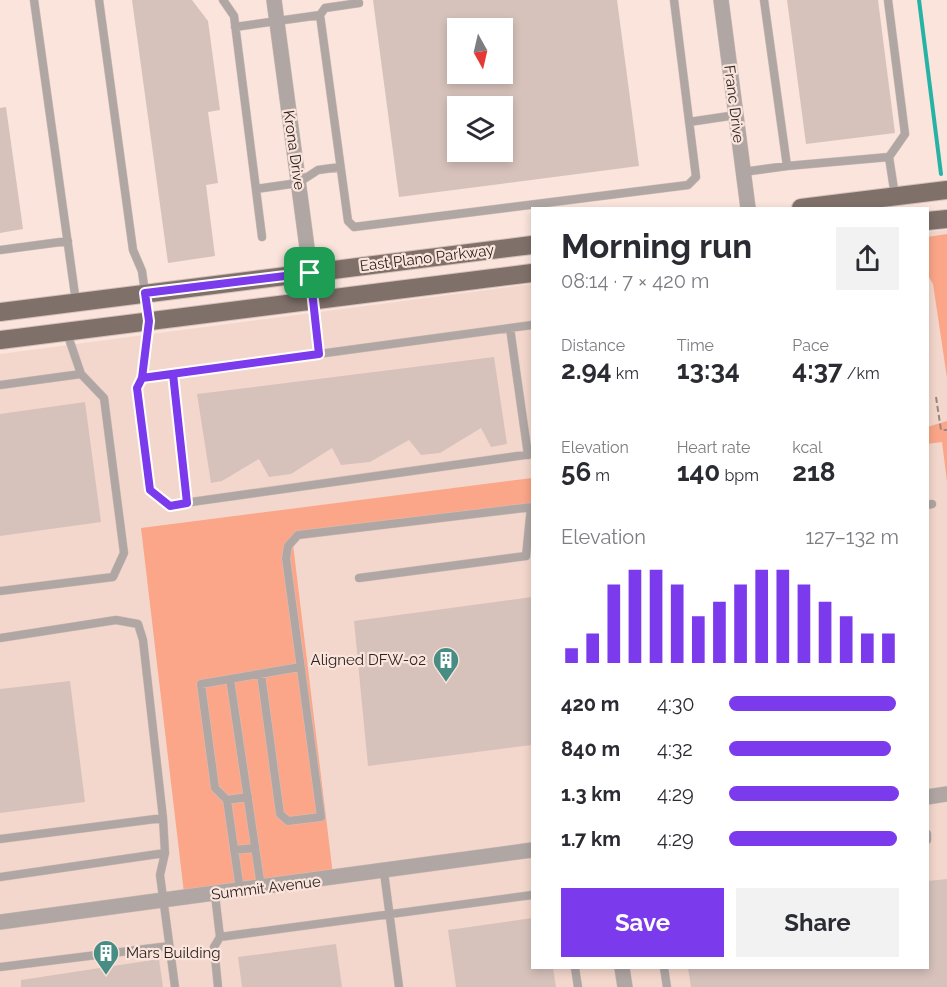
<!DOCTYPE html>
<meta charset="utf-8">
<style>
:root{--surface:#fff;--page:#f2f2f3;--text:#2b2b33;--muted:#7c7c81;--accent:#7c3aed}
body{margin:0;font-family:Raleway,sans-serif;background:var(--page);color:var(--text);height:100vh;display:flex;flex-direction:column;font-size:22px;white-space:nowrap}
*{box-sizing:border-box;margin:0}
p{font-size:20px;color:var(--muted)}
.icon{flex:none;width:33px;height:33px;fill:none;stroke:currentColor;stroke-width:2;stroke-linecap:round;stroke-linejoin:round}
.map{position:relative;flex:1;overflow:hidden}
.drawer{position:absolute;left:531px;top:207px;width:398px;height:762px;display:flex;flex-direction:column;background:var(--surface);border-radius:0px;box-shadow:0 3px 9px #0003}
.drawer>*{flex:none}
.needle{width:39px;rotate:172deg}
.tools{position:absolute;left:447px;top:18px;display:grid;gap:12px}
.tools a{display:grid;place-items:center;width:66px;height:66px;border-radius:0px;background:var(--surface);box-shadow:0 3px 9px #0003;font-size:30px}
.pin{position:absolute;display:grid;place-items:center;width:51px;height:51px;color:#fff;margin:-26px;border-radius:12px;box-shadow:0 3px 9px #0006}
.round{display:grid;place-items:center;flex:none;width:63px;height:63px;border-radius:0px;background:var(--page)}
.headline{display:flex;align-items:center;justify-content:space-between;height:102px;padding:0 30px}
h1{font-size:33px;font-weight:700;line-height:45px}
.stats{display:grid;grid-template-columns:repeat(3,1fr);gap:9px;height:102px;padding:6px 30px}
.stats div{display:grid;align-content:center}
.stats b{font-size:26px;font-weight:700}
.stats small{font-size:16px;font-weight:400}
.stats p{font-size:16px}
.chart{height:168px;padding:12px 30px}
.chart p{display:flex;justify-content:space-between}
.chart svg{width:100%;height:108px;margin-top:6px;stroke:var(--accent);stroke-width:6}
.button{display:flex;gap:12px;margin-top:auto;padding:12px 30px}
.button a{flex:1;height:69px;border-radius:0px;background:var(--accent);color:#fff;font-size:24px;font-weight:700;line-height:69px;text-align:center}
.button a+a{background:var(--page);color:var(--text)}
ul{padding:0 30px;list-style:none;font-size:20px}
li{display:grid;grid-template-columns:96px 72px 1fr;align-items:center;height:45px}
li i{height:15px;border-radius:8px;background:var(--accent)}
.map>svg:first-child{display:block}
.built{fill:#f4d7cc}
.green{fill:#fba688}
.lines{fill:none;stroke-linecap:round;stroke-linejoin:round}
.stream{stroke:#26b3a6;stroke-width:4}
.building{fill:#d7c2bb;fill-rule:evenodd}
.service-casing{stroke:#d5c1ba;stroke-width:9}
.minor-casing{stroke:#d5c1ba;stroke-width:16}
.primary-casing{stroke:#d5c1ba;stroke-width:20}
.path{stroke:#968781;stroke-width:2;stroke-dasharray:6 3;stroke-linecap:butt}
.service{stroke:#b0a7a4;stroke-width:8}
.minor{stroke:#b0a7a4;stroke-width:15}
.primary{stroke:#80706a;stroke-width:18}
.route-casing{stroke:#fff;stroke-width:12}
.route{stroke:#7c3aed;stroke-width:8}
.labels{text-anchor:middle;stroke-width:4.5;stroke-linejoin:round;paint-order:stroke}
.street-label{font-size:15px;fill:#2c2421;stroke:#fae4dc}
.poi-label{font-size:15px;fill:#2c2421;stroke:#fae4dc;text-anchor:end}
</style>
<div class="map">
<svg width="947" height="987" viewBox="0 0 947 987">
<rect width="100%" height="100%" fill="#fae4dc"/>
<path class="built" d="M 947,230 L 947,987 L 0,987 L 0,354 L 532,284 L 532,968 L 927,968 L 927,232 Z"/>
<path class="green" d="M 947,234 L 947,378 L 933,284 L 927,274 L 927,237 Z
M 947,421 L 947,482 L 942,442 L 927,444 L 927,427 Z
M 532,478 L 532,504 L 292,536 L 333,875 L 184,893 L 141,528 Z"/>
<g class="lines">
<path class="stream" d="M 919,0 L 941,174"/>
</g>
<path class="building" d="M 132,0 L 192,0 L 208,21 L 220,110 L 208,112 L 218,183 L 206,185 L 215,256 L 168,263 Z
M 373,0 L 617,0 L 639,166 L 399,197 ZM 458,28 L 502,28 L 502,74 L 458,74 ZM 458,106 L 502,106 L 502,152 L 458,152 Z
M 787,0 L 878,0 L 895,133 L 806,144 Z
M 6,107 L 23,229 L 0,233 L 0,108 Z
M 494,357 L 507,444 L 491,447 L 481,428 L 440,453 L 421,455 L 409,440 L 370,462 L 341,465 L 332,448 L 291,474 L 269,477 L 259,459 L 222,481 L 211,483 L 197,394 Z
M 85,402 L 101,522 L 0,536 L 0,414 Z
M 532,597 L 532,745 L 368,766 L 354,621 Z
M 70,681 L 85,802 L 0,813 L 0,689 Z
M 947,879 L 947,987 L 691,987 L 688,968 L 927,968 L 927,881 Z
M 532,918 L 532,968 L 553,968 L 556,987 L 456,987 L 448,930 Z
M 336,944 L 342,987 L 242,987 L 238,957 Z
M 159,959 L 163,987 L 21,987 L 21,980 Z"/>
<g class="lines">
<g class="service-casing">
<path id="service" d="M 34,0 L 76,302
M 99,0 L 133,250 L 142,271 L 145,293
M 223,0 L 234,16 L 262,237
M 888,0 L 905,134 L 889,157 L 895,196
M 320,15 L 348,221 L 354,227 L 688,185 L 696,177 L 674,0
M 235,27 L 320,15 L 325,8 L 359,3
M 689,122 L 736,115
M 787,166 L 889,157
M 743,172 L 787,166 L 764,0
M 256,189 L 298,183 L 318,170 L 340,167
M 0,250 L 68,241
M 314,301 L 319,354
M 149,323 L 142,378 L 137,388 L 150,490 L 170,505 L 532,454
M 510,328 L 528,455
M 173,374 L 187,503
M 142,378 L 532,325
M 0,385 L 81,374
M 927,505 L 932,504
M 359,578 L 526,556 L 531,507
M 0,591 L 113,577 L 124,553 L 104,398 L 81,374 L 67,333
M 0,638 L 116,620 L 138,624 L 143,640 L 163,818 L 165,853 L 160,875 L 175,987
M 261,674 L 280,814 L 288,821 L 321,817 L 286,558 L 288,546 L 298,535 L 532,507
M 230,679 L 261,887
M 227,800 L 248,797
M 927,834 L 927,840
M 0,839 L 163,818
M 234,850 L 255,848
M 384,872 L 399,987
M 0,877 L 165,853
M 240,890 L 227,800 L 215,788 L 201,684 L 300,667
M 215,895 L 220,937
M 0,967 L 169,946
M 575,968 L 578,987
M 664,968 L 667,987
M 218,987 L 214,947 L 220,937 L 532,895"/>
</g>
<g class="minor-casing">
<path id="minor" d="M 274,0 L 314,300
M 721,0 L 748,208
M 927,797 L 947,794
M 0,922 L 532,850
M 622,968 L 625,987"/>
</g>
<g class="primary-casing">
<path id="primary" d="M 801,208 L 947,190
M 927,221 L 947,219
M 0,312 L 532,245
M 0,340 L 532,273"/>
</g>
<path class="path" d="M 936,397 L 941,430 L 947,430"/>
<use href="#service" class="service"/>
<use href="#minor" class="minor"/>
<use href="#primary" class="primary"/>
</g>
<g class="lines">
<g class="route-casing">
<path id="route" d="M 310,273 L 145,293 L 149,321 L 142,378 L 173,374 L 187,503 L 170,506 L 150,490 L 137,388 L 142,378 L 319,354 L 310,273"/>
</g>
<use href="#route" class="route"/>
</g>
<defs>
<g id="building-pin" transform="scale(1.35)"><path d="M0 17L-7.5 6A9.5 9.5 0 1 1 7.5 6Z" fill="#478d84" stroke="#fae4dc"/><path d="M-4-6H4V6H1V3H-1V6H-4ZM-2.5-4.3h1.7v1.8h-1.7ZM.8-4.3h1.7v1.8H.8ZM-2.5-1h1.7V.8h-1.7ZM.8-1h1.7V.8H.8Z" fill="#fff"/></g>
</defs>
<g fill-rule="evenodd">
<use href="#building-pin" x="446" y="660"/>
<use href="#building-pin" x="106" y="953"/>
</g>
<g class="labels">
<g class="street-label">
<text transform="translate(734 104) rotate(83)" y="5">Franc Drive</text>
<text transform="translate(294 150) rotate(82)" y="5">Krona Drive</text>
<text transform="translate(427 258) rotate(-7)" y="5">East Plano Parkway</text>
<text transform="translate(266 888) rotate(-7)" y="5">Summit Avenue</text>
</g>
<g class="poi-label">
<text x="426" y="665">Aligned DFW-02</text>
<text x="126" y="958" text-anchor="start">Mars Building</text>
</g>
</g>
</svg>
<div class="tools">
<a><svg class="needle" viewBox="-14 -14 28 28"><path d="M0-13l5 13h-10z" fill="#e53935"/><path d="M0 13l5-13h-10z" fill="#7c7c81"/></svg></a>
<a><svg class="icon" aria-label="layers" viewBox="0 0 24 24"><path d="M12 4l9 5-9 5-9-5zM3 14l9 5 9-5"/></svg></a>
</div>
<div class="pin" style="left:310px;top:273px;background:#1e9e55"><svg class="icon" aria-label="arrive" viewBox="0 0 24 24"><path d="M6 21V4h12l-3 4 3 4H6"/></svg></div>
<section class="drawer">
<div class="headline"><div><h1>Morning run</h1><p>08:14 · 7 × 420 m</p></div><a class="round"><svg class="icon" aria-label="share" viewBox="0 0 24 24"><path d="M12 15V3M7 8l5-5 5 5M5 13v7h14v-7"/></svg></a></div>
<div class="stats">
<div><p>Distance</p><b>2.94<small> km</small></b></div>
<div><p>Time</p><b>13:34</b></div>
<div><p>Pace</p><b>4:37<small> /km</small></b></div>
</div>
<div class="stats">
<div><p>Elevation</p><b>56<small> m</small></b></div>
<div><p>Heart rate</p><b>140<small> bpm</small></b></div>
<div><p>kcal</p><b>218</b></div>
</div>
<div class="chart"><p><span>Elevation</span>127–132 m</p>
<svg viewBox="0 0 160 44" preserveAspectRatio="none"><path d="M5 44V38M15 44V32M25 44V12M35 44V6M45 44V6M55 44V12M65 44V25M75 44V19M85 44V12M95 44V6M105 44V6M115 44V12M125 44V19M135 44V25M145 44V32M155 44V32"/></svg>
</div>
<ul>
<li><b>420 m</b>4:30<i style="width:98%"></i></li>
<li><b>840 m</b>4:32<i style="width:95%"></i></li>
<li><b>1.3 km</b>4:29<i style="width:100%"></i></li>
<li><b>1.7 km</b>4:29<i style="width:99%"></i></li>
</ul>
<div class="button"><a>Save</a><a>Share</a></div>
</section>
</div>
